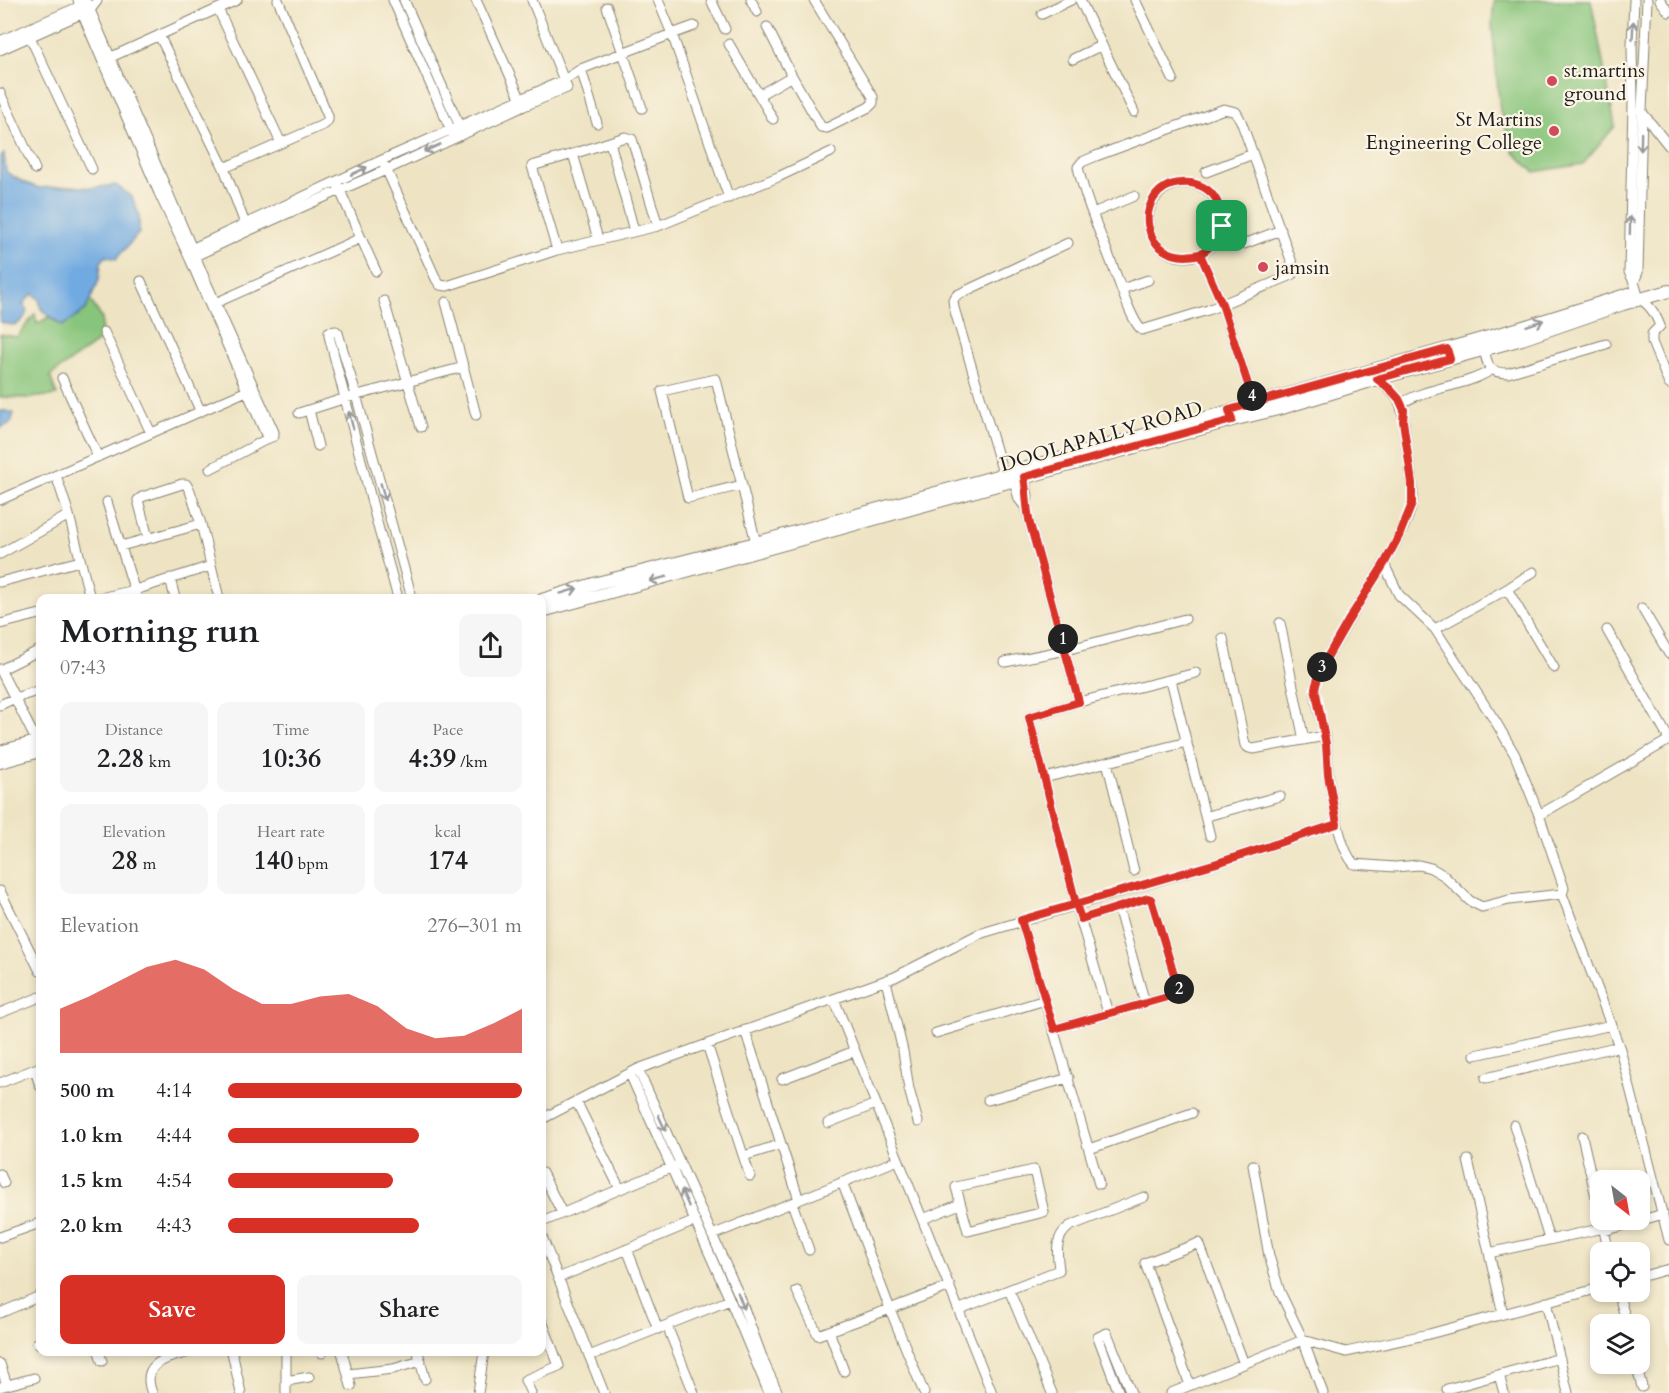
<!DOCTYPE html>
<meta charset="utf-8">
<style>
:root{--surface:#fff;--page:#f6f6f6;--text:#202124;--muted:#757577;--accent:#d93025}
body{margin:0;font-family:Cardo,serif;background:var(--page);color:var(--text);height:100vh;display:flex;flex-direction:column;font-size:22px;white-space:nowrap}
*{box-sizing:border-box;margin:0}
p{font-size:20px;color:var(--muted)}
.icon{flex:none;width:33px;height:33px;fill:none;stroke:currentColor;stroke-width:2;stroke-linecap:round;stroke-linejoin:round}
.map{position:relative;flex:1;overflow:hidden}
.panel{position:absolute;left:36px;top:594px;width:510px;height:762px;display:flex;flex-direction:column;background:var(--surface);border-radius:12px;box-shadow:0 3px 9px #0003}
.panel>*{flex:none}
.needle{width:39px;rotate:149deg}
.buttons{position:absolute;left:1590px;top:1170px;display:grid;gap:12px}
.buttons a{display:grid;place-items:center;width:60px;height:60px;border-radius:12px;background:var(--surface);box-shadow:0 3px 9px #0003;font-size:30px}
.pin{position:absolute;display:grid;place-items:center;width:51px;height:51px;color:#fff;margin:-26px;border-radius:12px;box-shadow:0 3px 9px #0006}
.km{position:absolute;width:30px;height:30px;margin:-15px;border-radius:50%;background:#222;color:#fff;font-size:16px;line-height:30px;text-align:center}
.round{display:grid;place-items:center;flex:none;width:63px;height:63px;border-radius:12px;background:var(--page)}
.headline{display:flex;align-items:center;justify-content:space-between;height:102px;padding:0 24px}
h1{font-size:33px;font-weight:600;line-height:45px}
.stats{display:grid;grid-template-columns:repeat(3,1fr);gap:9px;height:102px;padding:6px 24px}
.stats div{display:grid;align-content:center;border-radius:12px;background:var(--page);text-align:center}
.stats b{font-size:26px;font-weight:600}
.stats small{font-size:16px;font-weight:400}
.stats p{font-size:16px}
.chart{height:168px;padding:12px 24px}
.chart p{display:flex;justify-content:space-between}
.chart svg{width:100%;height:108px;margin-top:6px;fill:var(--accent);opacity:.7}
.button{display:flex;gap:12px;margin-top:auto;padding:12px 24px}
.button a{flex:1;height:69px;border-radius:12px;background:var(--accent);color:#fff;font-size:24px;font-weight:600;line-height:69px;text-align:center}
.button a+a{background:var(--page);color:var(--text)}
ul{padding:0 24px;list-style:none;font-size:20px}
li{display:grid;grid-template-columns:96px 72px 1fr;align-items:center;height:45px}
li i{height:15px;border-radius:8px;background:var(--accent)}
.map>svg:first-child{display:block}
.green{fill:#88c57b;stroke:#52704c;stroke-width:1.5}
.water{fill:#71aae1;stroke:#46637e;stroke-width:1.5}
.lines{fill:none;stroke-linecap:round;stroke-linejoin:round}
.minor-casing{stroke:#858070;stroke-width:11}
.major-casing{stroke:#858070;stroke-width:14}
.minor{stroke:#fff;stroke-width:9}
.major{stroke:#fff;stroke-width:12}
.oneway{stroke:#999}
.route-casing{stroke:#fff;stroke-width:12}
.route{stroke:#d93025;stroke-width:8}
.poi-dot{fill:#d1495b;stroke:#fcf5e5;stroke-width:2}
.labels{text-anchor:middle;stroke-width:4.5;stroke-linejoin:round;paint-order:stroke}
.poi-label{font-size:20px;fill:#1c1c1c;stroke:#fcf5e5;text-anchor:start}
.street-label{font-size:20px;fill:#1c1c1c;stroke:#fcf5e5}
</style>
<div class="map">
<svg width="1669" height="1393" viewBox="0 0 1669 1393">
<rect width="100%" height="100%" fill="#fcf5e5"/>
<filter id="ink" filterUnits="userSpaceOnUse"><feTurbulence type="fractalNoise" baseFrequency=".0167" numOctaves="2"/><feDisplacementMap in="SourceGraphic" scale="12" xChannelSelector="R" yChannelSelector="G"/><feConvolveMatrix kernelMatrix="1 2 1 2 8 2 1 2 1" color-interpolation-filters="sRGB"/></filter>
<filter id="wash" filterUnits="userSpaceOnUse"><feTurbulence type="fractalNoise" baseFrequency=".008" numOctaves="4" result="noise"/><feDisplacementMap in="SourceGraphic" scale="24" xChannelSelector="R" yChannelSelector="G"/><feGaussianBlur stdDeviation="1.35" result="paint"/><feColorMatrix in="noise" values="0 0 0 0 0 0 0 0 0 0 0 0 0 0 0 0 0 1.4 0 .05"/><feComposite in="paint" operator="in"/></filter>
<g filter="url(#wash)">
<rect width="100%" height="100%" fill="#eee4c4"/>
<path class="green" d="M 1494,0 L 1591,0 L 1615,126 L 1583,164 L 1534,172 L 1513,151 L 1500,111 L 1492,25 Z
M 90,300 L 102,318 L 101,339 L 50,376 L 57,395 L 28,398 L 0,397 L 0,334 L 17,337 L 35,314 L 37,324 L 49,317 L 60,324 Z"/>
<path class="water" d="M 4,154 L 6,172 L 23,182 L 39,188 L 72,186 L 91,188 L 116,185 L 132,197 L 139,215 L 139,233 L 116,259 L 106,256 L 101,262 L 99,280 L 86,309 L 78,316 L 62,326 L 41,309 L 39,299 L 32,294 L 23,304 L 27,311 C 22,326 14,327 0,322 L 0,156 Z
M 0,411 L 6,411 L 14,413 L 11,423 L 0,428 Z"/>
</g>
<g filter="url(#ink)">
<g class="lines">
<g class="minor-casing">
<path id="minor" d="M 78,0 L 82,13 L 159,193 L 190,259 L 267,437 L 269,438 L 274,436 L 274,432 L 207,284 L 87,3 L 82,0
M 393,0 L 453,135
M 404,0 L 461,129
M 476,0 L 522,102
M 658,0 L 672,34 L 694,26
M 711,0 L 725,29
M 751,0 L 757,12
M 1080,0 L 1134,112
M 1135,0 L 1173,79
M 1634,0 L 1632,45 L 1633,104 L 1629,272 L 1634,282 L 1639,299 C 1650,304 1656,315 1660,326 L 1652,334 L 1652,342 L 1669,384
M 1660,0 L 1669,12
M 607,7 L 642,108
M 218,9 L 281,143
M 1042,14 L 1071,0
M 767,27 L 792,76 L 821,127 L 827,128 L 869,107 L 873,103 L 873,97 L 814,0
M 159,35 L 224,168 L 247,229
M 30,37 L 92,169
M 0,41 L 83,5
M 729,44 L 773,119
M 0,50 L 90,10 L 97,1
M 109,58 L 237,0
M 1073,59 L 1102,45
M 581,69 L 597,123
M 0,93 L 35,169
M 759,95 L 792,76
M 1224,109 L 1236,112 L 1241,121 L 1295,271 L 1292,275 L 1208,310 L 1142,330 C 1131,321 1121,286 1115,272 C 1102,237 1086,203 1078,167 L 1082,162 L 1096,156 Z
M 1641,111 L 1669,146
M 610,142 L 634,231
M 573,154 L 625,137 L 632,139 L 658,226
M 382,160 L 436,279 L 440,285 L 447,286 L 557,250 L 658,226 L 778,177 L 831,152
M 224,168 L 325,124 L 328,120 L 328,116 L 278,0
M 1206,172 L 1253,154
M1148 220a37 37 0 1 1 74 0a37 37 0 1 1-74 0Z
M 1093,213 L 1134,196
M 361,238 L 376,271
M 1244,244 L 1281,230
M 189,250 L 382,160 L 564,80 L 581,69 L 672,34 L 729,198
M 557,250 L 532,166 L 573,154 L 598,239
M 1200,254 L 1222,304 L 1254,403
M 191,258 L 248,231 L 386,170 L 524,106 L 567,88 L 532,0
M 141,281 L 200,410
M 1634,282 L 1638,272 L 1642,111 L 1647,0
M 1122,289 L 1148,280
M 384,301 L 421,427
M 446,302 L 476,415
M 211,305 L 361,238 L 338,186
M 104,332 L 151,433
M 1484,350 C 1488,367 1489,373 1508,373 L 1606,344
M 62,378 L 98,457
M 1377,379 C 1407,402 1401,407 1406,441 C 1408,459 1415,486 1412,504 C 1409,518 1401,533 1394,546 C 1376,578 1356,607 1338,639 C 1329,654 1321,667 1316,684 C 1313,696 1324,727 1326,742 C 1328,758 1327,775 1331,791 C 1335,811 1340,849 1354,864 L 1395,867 L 1419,865 L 1431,868 L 1443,875 L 1470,901 L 1482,907 L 1509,900 L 1562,894
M 1401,404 C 1425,387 1466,387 1491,370
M 309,410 L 318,446
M 299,413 L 346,398 L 464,367
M 210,469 L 269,438
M 1003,473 L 954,308 L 953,300 L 957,295 L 1068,243
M 56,475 L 69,515 L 90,598
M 1024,477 L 1028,496 L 1026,508 L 1030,524 L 1079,702
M 1014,481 L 1019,499 L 1026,508
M 742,485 L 688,498 L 662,391 L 716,379 L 756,543
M 0,500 L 251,389
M 107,502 L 137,598
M 148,538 L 138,500 L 142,497 L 182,484 L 186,484 L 190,491 L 201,524 L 219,598
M 121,546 L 201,524
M 0,554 L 69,515
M 1384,564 L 1399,595 L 1435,629 L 1497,724 L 1515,755 L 1539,815 L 1564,888 L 1562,894 L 1620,1049 L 1669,1240
M 170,578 L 175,598
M 0,582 L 80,561
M 1507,589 L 1554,668
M 100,598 L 135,590 L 211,566
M 398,598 L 379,530 L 329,336 L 329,332 L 336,331 L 338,333 L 356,395 L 412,598
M 1642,608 L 1669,654
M 1280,623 L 1304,740
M 0,624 L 40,614
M 1435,629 L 1507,589 L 1533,572
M 1607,630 L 1669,739
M 1223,638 L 1245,745 L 1249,748 L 1253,749 L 1325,736
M 1005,662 L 1066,650 L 1185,619
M 0,669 L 37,742
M 0,670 L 40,650
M 1171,680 L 1210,836
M 0,705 L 15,698 L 40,690
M 1107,762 L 1134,871
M 1044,778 L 1187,742
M 1539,815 L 1669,740
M 1207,816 L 1280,796
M 0,891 L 40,971
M 1118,907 L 1145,1003
M 1021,920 L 1099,1184
M 886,981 L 903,1051 L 909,1089 L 918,1122
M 834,999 L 992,1393
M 0,1013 L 40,997
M 1108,1013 L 1076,904 L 1029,717 L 1079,702 L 1196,673
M 1054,1029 L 1177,994 L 1179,991 L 1151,899 L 1148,898 L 1081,919
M 745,1030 L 782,1147
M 936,1033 L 1045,1000
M 707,1044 L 743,1155 L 747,1155 L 779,1145 L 782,1147 L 799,1200
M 1475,1055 L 1612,1025
M 638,1069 L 739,1295 L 765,1365 L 778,1393
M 35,1070 L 40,1086
M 630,1074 L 730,1300 L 769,1393
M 1486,1078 L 1611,1048 L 1620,1049
M 782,1079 L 855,1051
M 0,1083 L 40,1067
M 988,1100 L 1069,1078
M 576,1101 L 620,1189
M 542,1119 L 638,1069 L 895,977 L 979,934 L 1217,863 L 1337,824
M 828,1123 L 876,1104
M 1514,1125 L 1549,1239
M 1582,1136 L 1600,1214
M 1089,1149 L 1192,1113
M 743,1155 L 750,1176
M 1468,1160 L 1503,1314
M 1253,1165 L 1269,1256 L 1280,1292 L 1303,1340 L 1323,1393
M 1034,1170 L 1044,1212 L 968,1231 L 956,1187 Z
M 542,1173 L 562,1213
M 0,1174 L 4,1183
M 842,1182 L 890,1309 L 950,1286
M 792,1203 L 809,1250
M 923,1219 L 960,1204
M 542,1222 L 675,1166
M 1603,1226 L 1609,1252
M 1604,1231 L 1663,1214
M 712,1235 L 898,1160
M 0,1237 L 40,1223
M 542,1237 L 604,1393
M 627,1249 L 658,1329
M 1489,1253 L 1604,1228
M 1640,1277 L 1669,1269
M 558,1278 L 695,1221
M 1009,1290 L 1052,1393
M 797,1291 L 818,1335 L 890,1309 L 924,1393
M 1618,1292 L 1627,1324
M 1546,1302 L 1568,1393
M 960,1309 L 1059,1270 C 1057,1253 1054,1237 1070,1226 L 1144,1197
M 0,1313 L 40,1296
M 667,1326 L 694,1393
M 829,1331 L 844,1371
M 37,1343 L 40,1341
M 99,1352 L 102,1361
M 232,1352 L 241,1393
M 322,1352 L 322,1353
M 342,1352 L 351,1386
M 418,1352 L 425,1379
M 589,1356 L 730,1300
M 0,1364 L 7,1385
M 1636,1364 L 1642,1387
M 348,1374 L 393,1369 L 421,1361
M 1499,1375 L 1504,1393
M 286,1381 L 309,1377
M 1190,1385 L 1145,1263 L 1199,1243 L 1244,1364
M 0,1387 L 34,1378
M 1447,1389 L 1560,1358
M 152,1393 C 140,1363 166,1358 189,1352
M 286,1393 L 286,1352
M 478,1393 L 484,1352
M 531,1393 L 525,1380 L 559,1366 L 542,1321
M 1119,1393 L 1098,1337 L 1107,1333 L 1131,1393
M 1171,1393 L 1303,1340 L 1346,1352 L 1429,1334 L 1600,1288"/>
</g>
<g class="major-casing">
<path id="major" d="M 542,600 L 597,583 L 756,543 L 1202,419 L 1520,328 L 1629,294
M 542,611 L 1232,420 L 1282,408 L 1377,379 L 1522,339 L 1623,304 L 1669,291
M 0,752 L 40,741
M 0,762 L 40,751"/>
</g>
<use href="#minor" class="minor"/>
<use href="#major" class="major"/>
</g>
<defs><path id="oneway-shaft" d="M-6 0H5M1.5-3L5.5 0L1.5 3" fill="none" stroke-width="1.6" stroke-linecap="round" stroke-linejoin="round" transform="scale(1.5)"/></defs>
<g class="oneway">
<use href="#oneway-shaft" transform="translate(1633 30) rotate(-87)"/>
<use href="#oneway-shaft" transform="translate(1641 142) rotate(91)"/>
<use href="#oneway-shaft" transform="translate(432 148) rotate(156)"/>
<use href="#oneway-shaft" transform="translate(359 171) rotate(-25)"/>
<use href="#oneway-shaft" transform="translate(1630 225) rotate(-89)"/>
<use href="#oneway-shaft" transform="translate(1535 323) rotate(-18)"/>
<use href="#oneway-shaft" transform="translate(351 420) rotate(-104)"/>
<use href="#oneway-shaft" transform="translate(383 492) rotate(75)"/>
<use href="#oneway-shaft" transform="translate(658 579) rotate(165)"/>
<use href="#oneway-shaft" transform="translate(569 591) rotate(-17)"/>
<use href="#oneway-shaft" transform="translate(662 1123) rotate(66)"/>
<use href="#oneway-shaft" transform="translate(685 1198) rotate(-114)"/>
<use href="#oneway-shaft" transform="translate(741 1301) rotate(69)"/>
</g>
</g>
<g class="lines" filter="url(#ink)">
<g class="route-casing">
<path id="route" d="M 1222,226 C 1217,239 1212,247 1200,254 L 1222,304 L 1254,403 L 1229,410 L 1232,420 L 1024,477 C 1027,493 1026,508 1030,524 L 1079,702 L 1029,717 L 1076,904 L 1021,920 L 1054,1029 L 1178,994 L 1179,991 L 1151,899 L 1148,898 L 1081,919 L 1076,904 L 1217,863 L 1337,824 L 1328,775 L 1326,744 L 1315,688 L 1321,668 L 1348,621 L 1384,564 L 1399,536 L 1412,504 L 1412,483 L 1403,421 L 1404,410 L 1399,399 L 1390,389 L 1377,379 L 1450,359 L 1447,349 L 1254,403 L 1222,304 L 1200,254 C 1138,269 1131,188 1180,183 C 1188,182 1196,183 1203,187 C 1218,195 1222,209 1222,226"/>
</g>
<use href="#route" class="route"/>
</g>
<g class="poi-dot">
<circle cx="1552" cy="81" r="6"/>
<circle cx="1554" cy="131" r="6"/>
<circle cx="1263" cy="267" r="6"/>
</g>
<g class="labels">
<g class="poi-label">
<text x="1564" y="77">st.martins<tspan x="1564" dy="23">ground</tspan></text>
<text x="1542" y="126" text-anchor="end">St Martins<tspan x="1542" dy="23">Engineering College</tspan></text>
<text x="1275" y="274">jamsin</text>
</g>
<g class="street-label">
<text transform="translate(1101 436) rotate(-16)" y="7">DOOLAPALLY ROAD</text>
</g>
</g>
</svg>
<div class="buttons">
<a><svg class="needle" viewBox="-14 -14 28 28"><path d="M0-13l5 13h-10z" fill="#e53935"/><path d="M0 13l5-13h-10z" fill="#757577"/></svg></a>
<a><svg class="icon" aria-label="locate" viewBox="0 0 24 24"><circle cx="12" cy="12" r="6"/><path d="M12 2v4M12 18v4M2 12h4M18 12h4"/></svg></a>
<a><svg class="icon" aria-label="layers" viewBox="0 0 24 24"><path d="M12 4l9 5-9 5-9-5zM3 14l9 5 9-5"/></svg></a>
</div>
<div class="pin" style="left:1222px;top:226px;background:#1e9e55"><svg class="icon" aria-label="arrive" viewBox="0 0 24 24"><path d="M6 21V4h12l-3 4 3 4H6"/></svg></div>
<b class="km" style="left:1063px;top:639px">1</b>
<b class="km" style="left:1179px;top:989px">2</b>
<b class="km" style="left:1322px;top:667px">3</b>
<b class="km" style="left:1252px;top:396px">4</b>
<section class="panel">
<div class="headline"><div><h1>Morning run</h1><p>07:43</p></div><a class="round"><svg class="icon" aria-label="share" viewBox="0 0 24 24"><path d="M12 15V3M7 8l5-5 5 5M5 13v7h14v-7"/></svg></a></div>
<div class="stats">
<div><p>Distance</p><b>2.28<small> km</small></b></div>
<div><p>Time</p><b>10:36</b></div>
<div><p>Pace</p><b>4:39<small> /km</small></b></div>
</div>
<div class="stats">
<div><p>Elevation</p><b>28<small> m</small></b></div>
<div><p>Heart rate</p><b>140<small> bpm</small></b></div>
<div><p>kcal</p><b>174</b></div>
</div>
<div class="chart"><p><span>Elevation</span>276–301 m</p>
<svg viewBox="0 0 160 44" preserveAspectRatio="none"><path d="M0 44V26L10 21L20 15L30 9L40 6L50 10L60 18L70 24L80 24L90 21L100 20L110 25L120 34L130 38L140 37L150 32L160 26V44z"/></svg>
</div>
<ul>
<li><b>500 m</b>4:14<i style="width:100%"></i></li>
<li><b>1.0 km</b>4:44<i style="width:65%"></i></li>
<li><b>1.5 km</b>4:54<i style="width:56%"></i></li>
<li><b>2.0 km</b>4:43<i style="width:65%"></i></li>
</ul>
<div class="button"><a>Save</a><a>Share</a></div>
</section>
</div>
